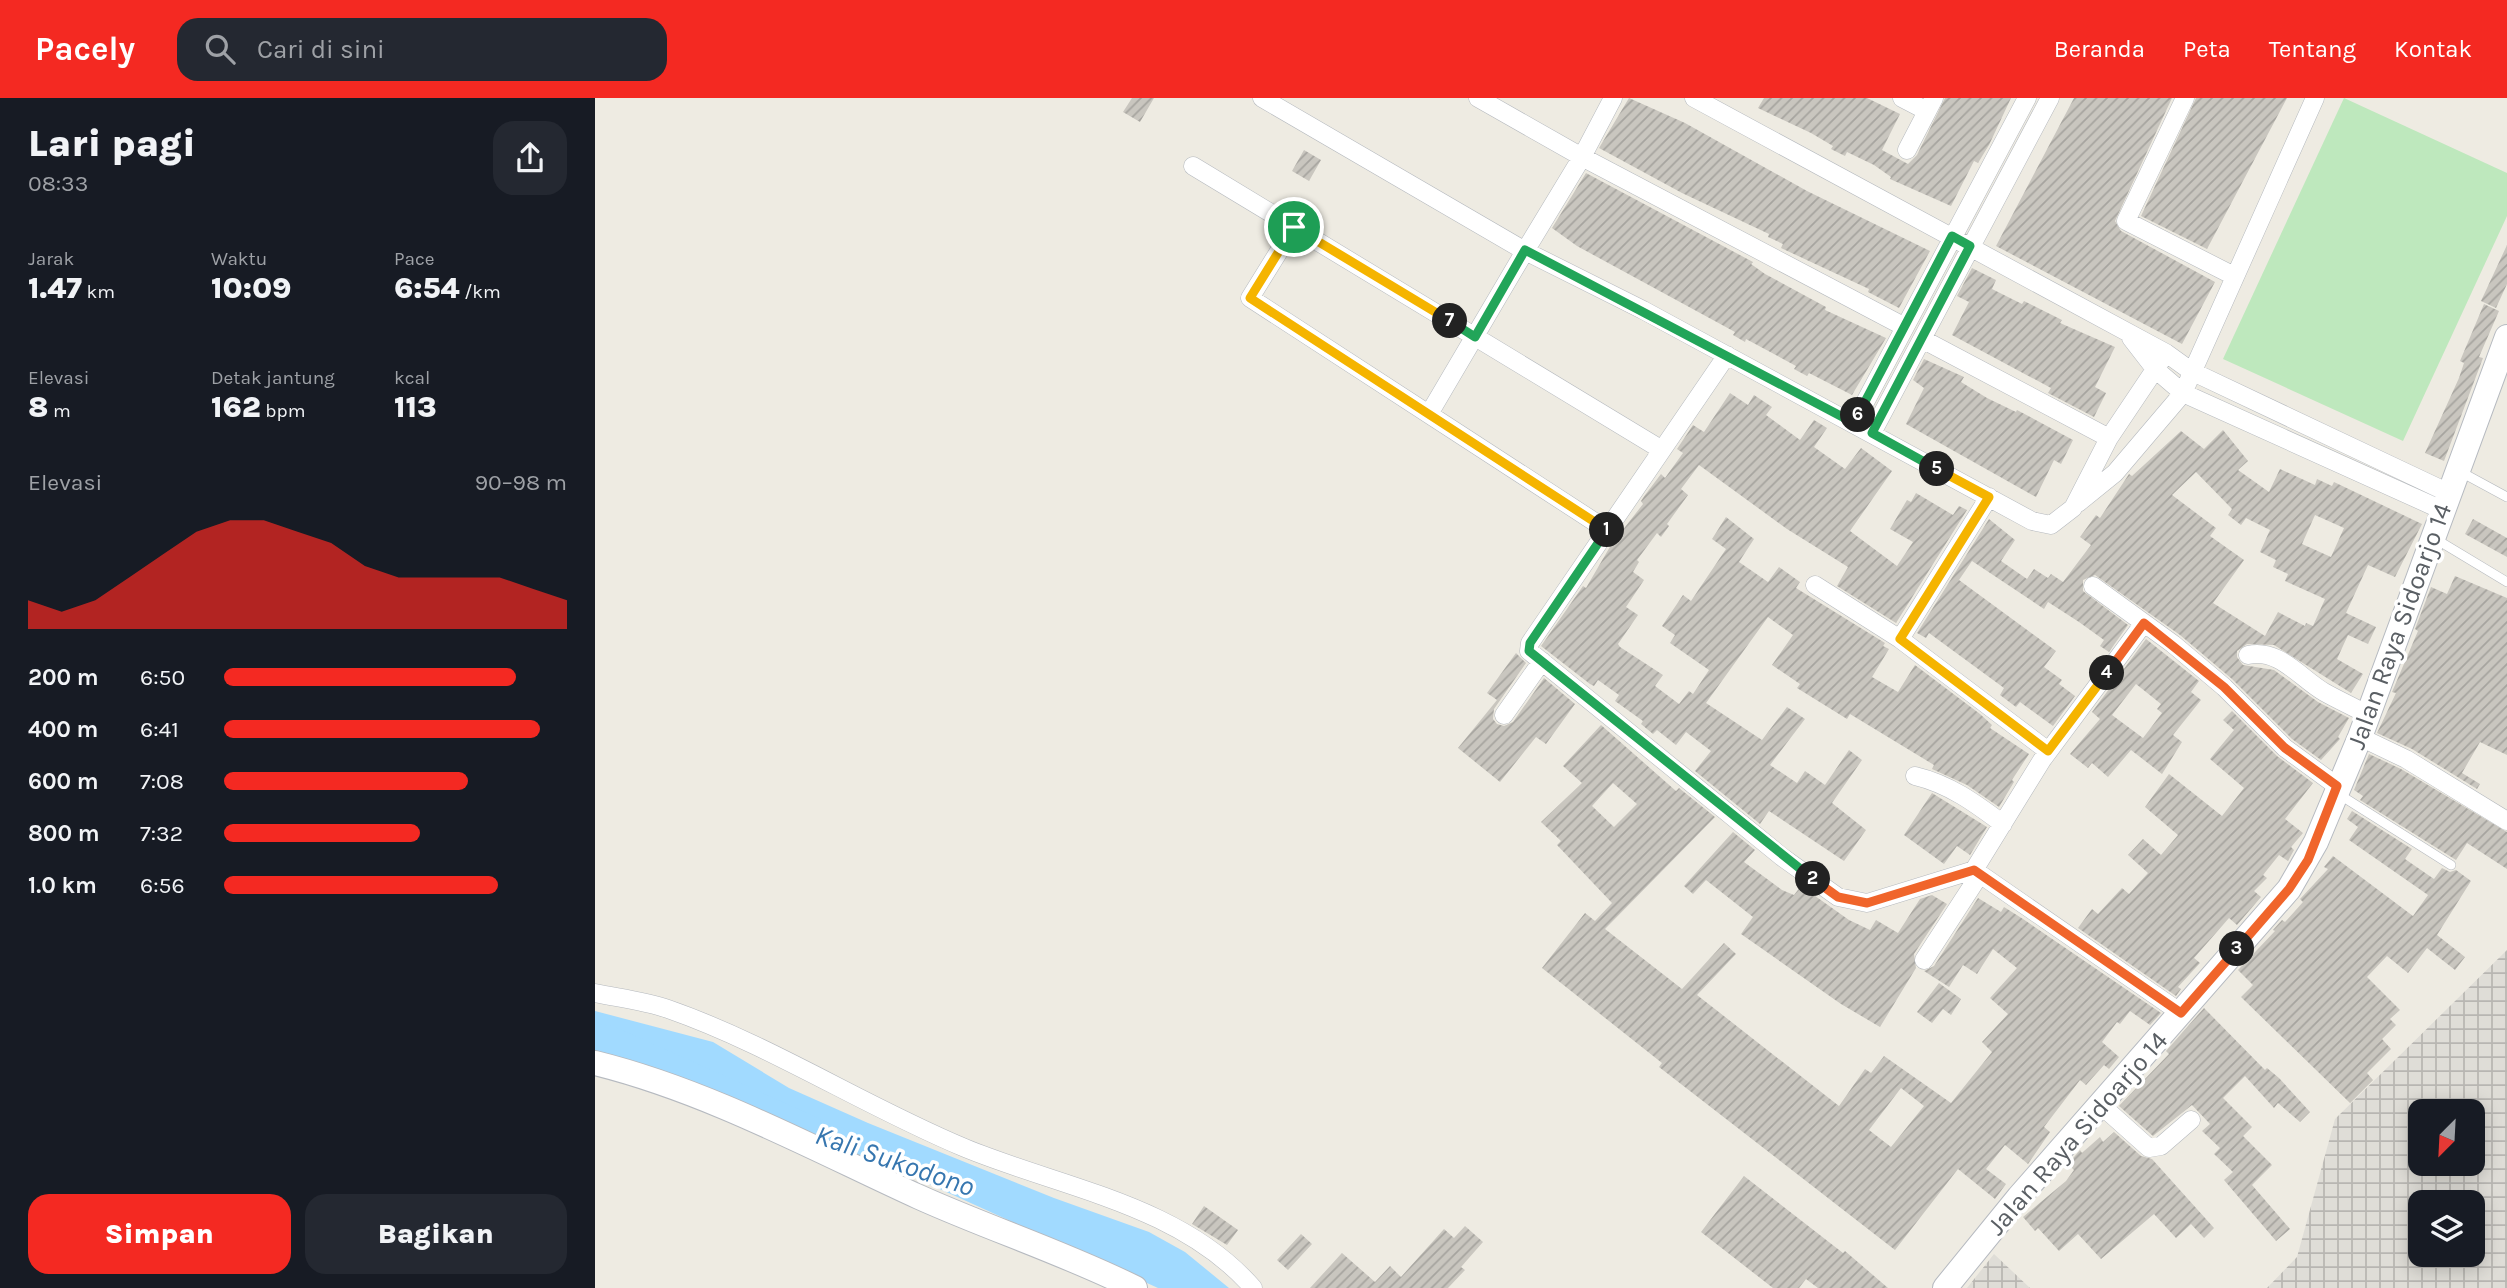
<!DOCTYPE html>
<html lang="id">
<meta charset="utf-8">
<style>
:root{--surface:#171b24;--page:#242831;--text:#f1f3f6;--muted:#9ea1a6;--accent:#f42922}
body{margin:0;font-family:Karla,sans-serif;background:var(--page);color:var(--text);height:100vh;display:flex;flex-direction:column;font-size:26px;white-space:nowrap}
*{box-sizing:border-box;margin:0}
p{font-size:23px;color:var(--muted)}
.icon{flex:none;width:38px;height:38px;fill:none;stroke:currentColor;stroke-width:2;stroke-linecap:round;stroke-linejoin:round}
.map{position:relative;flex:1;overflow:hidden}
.drawer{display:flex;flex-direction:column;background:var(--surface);width:595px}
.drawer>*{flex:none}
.needle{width:46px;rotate:204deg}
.controls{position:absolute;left:1813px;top:1001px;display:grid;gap:14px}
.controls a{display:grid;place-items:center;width:77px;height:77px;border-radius:14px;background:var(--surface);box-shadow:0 4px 18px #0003;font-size:35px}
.pin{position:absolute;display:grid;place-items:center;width:60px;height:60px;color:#fff;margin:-30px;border:4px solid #fff;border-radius:50%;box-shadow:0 2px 7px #0007}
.km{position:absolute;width:35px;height:35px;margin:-18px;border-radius:50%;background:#222;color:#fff;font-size:19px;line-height:35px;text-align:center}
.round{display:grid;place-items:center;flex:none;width:74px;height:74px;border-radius:21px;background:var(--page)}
.overview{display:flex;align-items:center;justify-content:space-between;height:119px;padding:0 28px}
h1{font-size:38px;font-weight:800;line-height:52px}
.stats{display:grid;grid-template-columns:repeat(3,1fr);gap:10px;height:119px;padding:7px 28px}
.stats div{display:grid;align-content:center}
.stats b{font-size:30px;font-weight:800}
.stats small{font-size:19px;font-weight:400}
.stats p{font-size:19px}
.chart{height:196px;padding:14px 28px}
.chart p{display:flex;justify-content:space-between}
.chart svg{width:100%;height:126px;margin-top:7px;fill:var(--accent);opacity:.7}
.cta{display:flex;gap:14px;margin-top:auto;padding:14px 28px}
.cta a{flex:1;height:80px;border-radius:21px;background:var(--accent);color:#fff;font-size:28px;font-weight:800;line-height:80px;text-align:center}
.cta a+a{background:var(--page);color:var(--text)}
ul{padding:0 28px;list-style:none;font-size:23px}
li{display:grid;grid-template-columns:112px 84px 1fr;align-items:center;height:52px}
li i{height:18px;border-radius:9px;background:var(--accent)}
header{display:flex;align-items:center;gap:42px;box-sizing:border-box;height:98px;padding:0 35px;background:var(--accent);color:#fff}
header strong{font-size:33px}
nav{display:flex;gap:38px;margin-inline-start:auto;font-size:24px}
.search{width:490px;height:63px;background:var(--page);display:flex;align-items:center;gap:18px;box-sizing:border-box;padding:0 24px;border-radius:21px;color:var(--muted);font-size:26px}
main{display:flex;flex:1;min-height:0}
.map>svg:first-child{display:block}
.industrial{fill:url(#industrial-grid);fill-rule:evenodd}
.park{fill:#bee8bd}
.water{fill:#a1daff}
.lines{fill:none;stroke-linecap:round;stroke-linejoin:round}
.river{stroke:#a1daff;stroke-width:30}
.building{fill:url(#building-hatch);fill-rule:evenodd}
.service-casing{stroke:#b5b9be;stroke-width:10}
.minor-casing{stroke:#b5b9be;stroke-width:19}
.secondary-casing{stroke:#b6bac0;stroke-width:26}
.service{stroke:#fff;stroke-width:9}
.minor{stroke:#fff;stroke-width:18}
.secondary{stroke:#fff;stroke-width:24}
.split-1-casing{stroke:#fff;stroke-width:14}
.split-2-casing{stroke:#fff;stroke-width:14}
.split-3-casing{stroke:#fff;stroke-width:14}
.split-4-casing{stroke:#fff;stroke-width:14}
.split-5-casing{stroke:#fff;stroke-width:14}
.split-6-casing{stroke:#fff;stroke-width:14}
.split-7-casing{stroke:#fff;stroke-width:14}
.split-8-casing{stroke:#fff;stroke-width:14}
.split-1{stroke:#f5b400;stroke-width:9}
.split-2{stroke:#22a559;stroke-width:9}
.split-3{stroke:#f0652b;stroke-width:9}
.split-4{stroke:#f0652b;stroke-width:9}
.split-5{stroke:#f5b400;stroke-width:9}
.split-6{stroke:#22a559;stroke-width:9}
.split-7{stroke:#22a559;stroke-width:9}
.split-8{stroke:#f5b400;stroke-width:9}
.labels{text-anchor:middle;stroke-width:7;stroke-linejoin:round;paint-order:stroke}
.street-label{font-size:26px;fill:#5a5f64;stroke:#fff}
.water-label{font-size:28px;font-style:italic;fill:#3676af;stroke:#fff}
</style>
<header>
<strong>Pacely</strong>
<div class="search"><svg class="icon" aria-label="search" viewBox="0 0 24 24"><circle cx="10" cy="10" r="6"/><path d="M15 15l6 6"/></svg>Cari di sini</div>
<nav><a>Beranda</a><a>Peta</a><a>Tentang</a><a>Kontak</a></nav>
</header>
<main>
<section class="drawer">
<div class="overview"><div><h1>Lari pagi</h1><p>08:33</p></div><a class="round"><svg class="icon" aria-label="share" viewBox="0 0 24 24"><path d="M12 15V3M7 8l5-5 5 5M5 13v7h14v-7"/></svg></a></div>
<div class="stats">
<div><p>Jarak</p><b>1.47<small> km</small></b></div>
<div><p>Waktu</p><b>10:09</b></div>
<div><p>Pace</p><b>6:54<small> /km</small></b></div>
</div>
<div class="stats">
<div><p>Elevasi</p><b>8<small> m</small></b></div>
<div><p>Detak jantung</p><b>162<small> bpm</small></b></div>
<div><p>kcal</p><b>113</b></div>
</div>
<div class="chart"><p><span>Elevasi</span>90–98 m</p>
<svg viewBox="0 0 160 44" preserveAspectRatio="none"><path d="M0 44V34L10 38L20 34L30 26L40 18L50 10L60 6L70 6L80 10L90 14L100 22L110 26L120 26L130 26L140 26L150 30L160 34V44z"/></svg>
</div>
<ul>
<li><b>200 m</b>6:50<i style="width:85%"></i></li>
<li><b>400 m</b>6:41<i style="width:92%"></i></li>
<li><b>600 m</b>7:08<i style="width:71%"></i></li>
<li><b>800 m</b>7:32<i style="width:57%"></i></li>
<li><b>1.0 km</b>6:56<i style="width:80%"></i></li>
</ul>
<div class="cta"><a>Simpan</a><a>Bagikan</a></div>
</section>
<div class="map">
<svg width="1912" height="1190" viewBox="0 0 1912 1190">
<defs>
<pattern id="industrial-grid" width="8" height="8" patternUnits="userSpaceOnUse" patternTransform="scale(1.75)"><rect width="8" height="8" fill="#dfddd7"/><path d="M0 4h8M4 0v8" fill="none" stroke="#b8b6b2"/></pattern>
<pattern id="building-hatch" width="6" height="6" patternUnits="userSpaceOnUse" patternTransform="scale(1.75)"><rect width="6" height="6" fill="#c9c6bf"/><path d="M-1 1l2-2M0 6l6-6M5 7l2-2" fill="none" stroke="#a6a49f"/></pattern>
</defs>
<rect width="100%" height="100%" fill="#eeebe2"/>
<path class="industrial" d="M 1912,852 L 1912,1190 L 1672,1190 L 1702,1159 L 1740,1021 ZM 1825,1013 L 1878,1013 L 1878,1066 L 1825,1066 ZM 1825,1104 L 1878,1104 L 1878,1157 L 1825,1157 Z
M 1399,1156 L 1435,1190 L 1372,1190 Z"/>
<path class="park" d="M 1749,0 L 1912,75 L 1912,118 L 1808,343 L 1628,261 Z"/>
<path class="water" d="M 0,913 L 118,944 L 194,990 L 273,1025 L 459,1100 L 554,1134 L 590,1154 L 634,1190 L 563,1190 L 76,969 L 0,956 Z"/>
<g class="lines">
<path class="river" d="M 0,940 L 15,943 L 238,1043 L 284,1058"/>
</g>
<path class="building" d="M 537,0 L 559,0 L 545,24 L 528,14 Z
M 1034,0 L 1090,25 L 1212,93 L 1335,153 L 1304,210 L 1273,194 L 1274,191 L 1186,150 L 1188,146 L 1173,139 L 1174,136 L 1087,95 L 1004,50 Z
M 1169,0 L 1272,0 L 1305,16 L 1287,52 L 1313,66 L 1322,57 L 1350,0 L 1416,0 L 1394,47 L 1383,65 L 1379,63 L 1356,108 L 1295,81 L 1296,79 L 1279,67 L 1252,54 L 1250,58 L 1236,51 L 1238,48 L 1216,35 L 1163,10 Z
M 1479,0 L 1577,0 L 1520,123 L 1526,133 L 1620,184 L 1587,246 L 1401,148 Z
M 1601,0 L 1692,0 L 1612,151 L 1546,118 Z
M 709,52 L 726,62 L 714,83 L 697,73 Z
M 991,75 L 1158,164 L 1156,166 L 1170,176 L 1231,209 L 1230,212 L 1291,240 L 1257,297 L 1214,275 L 1212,278 L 1199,271 L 1201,268 L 1151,241 L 1150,244 L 1138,237 L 1140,234 L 982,148 L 957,130 Z
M 1912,147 L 1912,186 L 1901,210 L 1886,203 Z
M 1377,170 L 1401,182 L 1397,191 L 1427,206 L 1429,203 L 1467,222 L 1465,225 L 1520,249 L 1500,289 L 1511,295 L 1499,319 L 1453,295 L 1456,290 L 1357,237 L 1374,204 L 1362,198 Z
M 1889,206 L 1904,213 L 1884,259 L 1888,260 L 1849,363 L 1830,355 L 1864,280 L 1869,265 L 1865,263 Z
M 1329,261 L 1369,279 L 1366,284 L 1392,300 L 1421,314 L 1422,312 L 1478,342 L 1466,366 L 1459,362 L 1441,399 L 1311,326 L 1329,290 L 1318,282 Z
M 1135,295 L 1153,307 L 1159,297 L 1177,309 L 1171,317 L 1205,342 L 1219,322 L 1232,330 L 1219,349 L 1250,371 L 1266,350 L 1297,373 L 1255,433 L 1302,468 L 1318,444 L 1295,431 L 1312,402 L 1316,404 L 1321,395 L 1358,417 L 1364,408 L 1372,412 L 1301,525 L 1242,488 L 1253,469 L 1192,431 L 1104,367 L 1086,391 L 1093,397 L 1072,426 L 1074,428 L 1066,439 L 1062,435 L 1042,462 L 1044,464 L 1038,474 L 1049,482 L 1031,509 L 1043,517 L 1023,546 L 1025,549 L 1068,577 L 1060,588 L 1084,606 L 1094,593 L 1098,596 L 1114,572 L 1075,545 L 1080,537 L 1067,528 L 1088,497 L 1096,503 L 1131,451 L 1117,441 L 1131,419 L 1159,441 L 1144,464 L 1173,484 L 1184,469 L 1205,484 L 1201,490 L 1290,545 L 1288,548 L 1294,551 L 1277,579 L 1303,594 L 1320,567 L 1385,616 L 1397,627 L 1395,630 L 1434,656 L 1417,682 L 1419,684 L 1404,709 L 1372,687 L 1337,671 L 1339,667 L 1255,616 L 1252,621 L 1202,590 L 1205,586 L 1177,567 L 1198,537 L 1173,519 L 1111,605 L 1167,642 L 1192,609 L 1210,621 L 1175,667 L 1202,685 L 1210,673 L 1230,687 L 1254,652 L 1267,662 L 1237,705 L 1271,732 L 1249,763 L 1174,713 L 1165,726 L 1100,673 L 1116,653 L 1091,634 L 1081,647 L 1062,632 L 1058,636 L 1046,626 L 1048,623 L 1020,603 L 1024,597 L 1003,582 L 999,588 L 995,586 L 946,548 L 988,488 L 991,490 L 1016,447 L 1048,406 L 1046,403 L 1050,397 L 1066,376 L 1070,380 L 1088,355 L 1082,351 L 1098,327 L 1109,334 Z
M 1628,332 L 1653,363 L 1643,372 L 1674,394 L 1685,371 L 1720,387 L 1722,381 L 1737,388 L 1739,384 L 1827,426 L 1800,479 L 1773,467 L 1751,515 L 1781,529 L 1773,546 L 1753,537 L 1742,561 L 1768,576 L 1756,595 L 1679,547 L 1652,546 L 1642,553 L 1642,559 L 1648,567 L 1679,572 L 1723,604 L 1754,620 L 1743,639 L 1745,641 L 1726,662 L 1697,641 L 1637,581 L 1585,537 L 1500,477 L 1488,482 L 1488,493 L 1533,527 L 1514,554 L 1505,548 L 1509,542 L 1484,524 L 1453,504 L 1449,511 L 1377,463 L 1364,482 L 1461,553 L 1449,569 L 1467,582 L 1464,586 L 1480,598 L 1458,628 L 1425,604 L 1421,609 L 1405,597 L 1409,590 L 1334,535 L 1331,540 L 1322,535 L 1394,421 L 1420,442 L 1406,463 L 1432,481 L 1439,471 L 1453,480 L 1456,476 L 1468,484 L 1496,447 L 1485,439 L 1501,417 L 1505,420 L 1534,376 L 1537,378 L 1586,333 L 1609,351 ZM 1601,374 L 1637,411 L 1633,417 L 1646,427 L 1651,420 L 1675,432 L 1665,454 L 1681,462 L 1678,469 L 1693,476 L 1690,483 L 1730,501 L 1718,528 L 1711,525 L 1710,528 L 1683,514 L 1670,538 L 1618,505 L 1649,462 L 1615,438 L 1621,430 L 1577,397 ZM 1720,417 L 1749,430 L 1736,459 L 1707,446 Z
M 1878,421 L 1912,440 L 1912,459 L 1870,436 Z
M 1860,478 L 1912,500 L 1912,657 L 1885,644 L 1867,675 L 1885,686 L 1882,691 L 1817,651 L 1782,635 L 1801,595 L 1797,594 L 1823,533 L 1820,531 L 1836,489 L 1852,496 Z
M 1551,541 L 1604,583 L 1596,594 L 1606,602 L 1578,637 L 1587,644 L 1567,676 L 1536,652 L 1513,679 L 1497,665 L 1493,670 L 1475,656 L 1505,621 L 1497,614 ZM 1541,586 L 1566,606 L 1562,611 L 1567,615 L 1548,640 L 1517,617 Z
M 921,555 L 931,565 L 899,611 L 898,621 L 902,626 L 909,628 L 918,624 L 949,580 L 980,606 L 951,646 L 941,639 L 905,684 L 863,650 L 902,602 L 892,595 Z
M 1637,613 L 1682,658 L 1718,685 L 1690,721 L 1708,735 L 1696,749 L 1699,752 L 1693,763 L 1684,757 L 1668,777 L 1672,780 L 1659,793 L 1666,799 L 1642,827 L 1634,820 L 1599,860 L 1605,865 L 1583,889 L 1586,891 L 1581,898 L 1483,830 L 1497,811 L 1503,816 L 1527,790 L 1534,796 L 1553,775 L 1533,757 L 1548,741 L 1566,757 L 1583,737 L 1550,709 L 1574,676 L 1627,718 L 1649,690 L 1615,661 L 1639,632 L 1628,622 Z
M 1006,627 L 1081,693 L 1084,690 L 1120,719 L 1010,831 L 1087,891 L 1129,845 L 1141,856 L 1102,897 L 1244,1008 L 1270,971 L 1276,975 L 1289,958 L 1356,1005 L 1397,954 L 1387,944 L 1413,916 L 1395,900 L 1422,870 L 1398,851 L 1382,876 L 1368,867 L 1354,889 L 1329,873 L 1339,868 L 1383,800 L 1406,814 L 1409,809 L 1428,821 L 1566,915 L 1555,927 L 1535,913 L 1525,926 L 1522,924 L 1507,944 L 1524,959 L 1514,971 L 1509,967 L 1491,987 L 1485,982 L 1449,1029 L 1455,1034 L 1433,1066 L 1410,1047 L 1391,1071 L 1411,1086 L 1400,1101 L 1363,1071 L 1300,1152 L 1064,969 L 1067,965 L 947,870 L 990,815 L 1000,823 L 1017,805 L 962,747 L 966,743 L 946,724 L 987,685 L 968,668 ZM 1018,685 L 1042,706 L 1019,729 L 997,708 ZM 1306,990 L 1329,1008 L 1296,1049 L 1274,1032 Z
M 1774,656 L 1806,671 L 1912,734 L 1912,771 L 1872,745 L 1861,762 L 1765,702 L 1768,698 L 1759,692 Z
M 1337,695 L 1392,729 L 1375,757 L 1362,748 L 1349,766 L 1309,737 Z
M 1757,713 L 1817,751 L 1810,761 L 1839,781 L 1847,770 L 1855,774 L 1861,772 L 1876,783 L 1842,837 L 1870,859 L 1860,872 L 1832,850 L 1813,875 L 1792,858 L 1772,879 L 1805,912 L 1795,921 L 1801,927 L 1787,941 L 1796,951 L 1772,975 L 1778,982 L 1755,1005 L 1646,899 L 1658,887 L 1643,872 L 1680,833 L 1678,832 L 1687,822 L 1690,824 L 1708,804 L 1705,801 L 1733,771 L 1729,769 L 1738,758 L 1818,818 L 1833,797 L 1754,742 L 1763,729 L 1752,721 Z
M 1138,734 L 1160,752 L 1149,764 L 1187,792 L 1199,797 L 1206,788 L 1254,822 L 1275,832 L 1281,822 L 1303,835 L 1325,801 L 1337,797 L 1352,806 L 1319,856 L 1321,870 L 1285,929 L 1246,906 L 1146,836 L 1158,819 L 1111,782 L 1098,796 L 1089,788 Z
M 1344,885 L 1366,901 L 1356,917 L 1348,911 L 1337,925 L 1322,914 Z
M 1609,910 L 1670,972 L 1672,970 L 1684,980 L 1715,1014 L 1705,1024 L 1683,1005 L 1679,1010 L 1650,978 L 1628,1000 L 1657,1029 L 1648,1038 L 1677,1067 L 1657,1087 L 1695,1131 L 1681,1143 L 1629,1082 L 1638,1074 L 1619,1056 L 1625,1050 L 1607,1033 L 1615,1026 L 1597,1007 L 1558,1038 L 1524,1008 L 1574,956 L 1571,953 Z
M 1519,1034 L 1546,1058 L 1557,1061 L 1619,1130 L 1609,1140 L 1596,1126 L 1581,1140 L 1559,1116 L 1506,1161 L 1483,1136 L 1464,1153 L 1443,1130 L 1440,1133 L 1428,1119 L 1471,1083 L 1479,1072 L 1473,1066 L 1485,1052 L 1487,1055 L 1505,1039 L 1508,1044 Z
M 1149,1078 L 1248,1155 L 1250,1153 L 1293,1190 L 1223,1190 L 1211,1181 L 1204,1190 L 1178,1190 L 1106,1134 Z
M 609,1108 L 643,1132 L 632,1147 L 597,1126 Z
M 870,1128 L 888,1144 L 866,1169 L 870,1172 L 853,1190 L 715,1190 L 747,1155 L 780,1184 L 795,1168 L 806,1179 L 849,1131 L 859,1140 Z
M 706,1136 L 717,1146 L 693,1172 L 682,1162 Z"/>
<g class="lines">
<g class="service-casing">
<path id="service" d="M 1864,373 L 1912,399
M 1839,440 L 1912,484
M 1745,697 L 1856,767"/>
</g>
<g class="minor-casing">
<path id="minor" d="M 667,0 L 930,153 L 834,316
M 883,0 L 987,59 L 1308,228
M 1018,0 L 987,59 L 930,153 L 1048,212 L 1437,423 L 1456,427 L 1478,410 L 1514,340 L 1571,255
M 1099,0 L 1571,255 L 1596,273 L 1854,395
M 1307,0 L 1332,13
M 1590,0 L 1531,123 L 1639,178
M 1312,52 L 1339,0
M 598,68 L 1067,352
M 699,129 L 655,200 L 1012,432
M 1536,240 L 1560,271 L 1588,295 L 1847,412
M 1327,241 L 1514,340
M 1132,257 L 935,545 L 934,553 L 1187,759 L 1243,799 L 1272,805 L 1379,772 L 1447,662 L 1549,525
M 1259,325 L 1432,0
M 1277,335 L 1455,0
M 1483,405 L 1520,375 L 1588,295 L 1720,0
M 1220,487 L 1305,541 L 1453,653
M 1498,488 L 1578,546 L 1629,589 L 1690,650 L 1742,688
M 1305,541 L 1394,399
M 1653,557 C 1684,550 1705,580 1729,594 C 1743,602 1759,609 1773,617
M 909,617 L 947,563
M 1765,639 L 1811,661 L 1912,723
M 1320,678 C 1354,686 1380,705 1408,726
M 1379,772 L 1586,915
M 1329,862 L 1385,776
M 0,895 C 24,900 50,903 73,911 C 176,947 269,1008 370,1050 C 467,1090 586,1107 658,1190
M 1507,1008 L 1554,1050 L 1566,1048 L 1596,1022"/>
</g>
<g class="secondary-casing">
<path id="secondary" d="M 0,965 C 113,993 219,1051 324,1099 C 395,1131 470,1155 540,1190
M 1350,1190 L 1424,1099 L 1694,791 L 1721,744 L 1765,639 L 1912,239"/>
</g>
<use href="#service" class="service"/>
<use href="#minor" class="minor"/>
<use href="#secondary" class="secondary"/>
</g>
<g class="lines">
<g class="split-1-casing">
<path id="split-1" d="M 699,129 L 655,200 L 1012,432"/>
</g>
<g class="split-2-casing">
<path id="split-2" d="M 1012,432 L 935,545 L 934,553 L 1218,781"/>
</g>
<g class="split-3-casing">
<path id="split-3" d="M 1218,781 L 1243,799 L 1272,805 L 1379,772 L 1586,915 L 1642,851"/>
</g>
<g class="split-4-casing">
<path id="split-4" d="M 1512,575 L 1549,525 L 1629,589 L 1690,650 L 1742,688 L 1713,762 L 1694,791 L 1642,851"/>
</g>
<g class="split-5-casing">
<path id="split-5" d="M 1342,371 L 1394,399 L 1305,541 L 1453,653 L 1512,575"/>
</g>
<g class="split-6-casing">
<path id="split-6" d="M 1263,317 L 1357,138 L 1375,148 L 1277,335 L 1342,371"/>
</g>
<g class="split-7-casing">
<path id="split-7" d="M 855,223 L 880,239 L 930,152 L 1259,325 L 1263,317"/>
</g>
<g class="split-8-casing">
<path id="split-8" d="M 699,129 L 855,223"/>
</g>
<use href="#split-1" class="split-1"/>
<use href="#split-2" class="split-2"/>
<use href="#split-3" class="split-3"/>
<use href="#split-4" class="split-4"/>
<use href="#split-5" class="split-5"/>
<use href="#split-6" class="split-6"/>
<use href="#split-7" class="split-7"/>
<use href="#split-8" class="split-8"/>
</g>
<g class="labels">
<g class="street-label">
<text transform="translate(1804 528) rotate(-70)" y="9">Jalan Raya Sidoarjo 14</text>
<text transform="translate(1482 1035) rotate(-49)" y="9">Jalan Raya Sidoarjo 14</text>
</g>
<g class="water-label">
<text transform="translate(300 1062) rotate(19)" y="10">Kali Sukodono</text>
</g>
</g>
</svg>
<div class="controls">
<a><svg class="needle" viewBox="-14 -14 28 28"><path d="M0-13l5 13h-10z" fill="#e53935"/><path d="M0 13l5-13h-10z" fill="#9ea1a6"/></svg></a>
<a><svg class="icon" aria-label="layers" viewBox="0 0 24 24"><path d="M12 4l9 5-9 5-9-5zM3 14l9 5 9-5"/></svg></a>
</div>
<div class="pin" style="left:699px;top:129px;background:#1e9e55"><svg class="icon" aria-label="arrive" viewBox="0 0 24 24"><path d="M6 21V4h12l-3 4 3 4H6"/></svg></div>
<b class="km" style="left:1012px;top:432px">1</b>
<b class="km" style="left:1218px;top:781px">2</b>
<b class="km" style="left:1642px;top:851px">3</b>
<b class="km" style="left:1512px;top:575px">4</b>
<b class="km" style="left:1342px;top:371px">5</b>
<b class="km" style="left:1263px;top:317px">6</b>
<b class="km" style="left:855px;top:223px">7</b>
</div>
</main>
